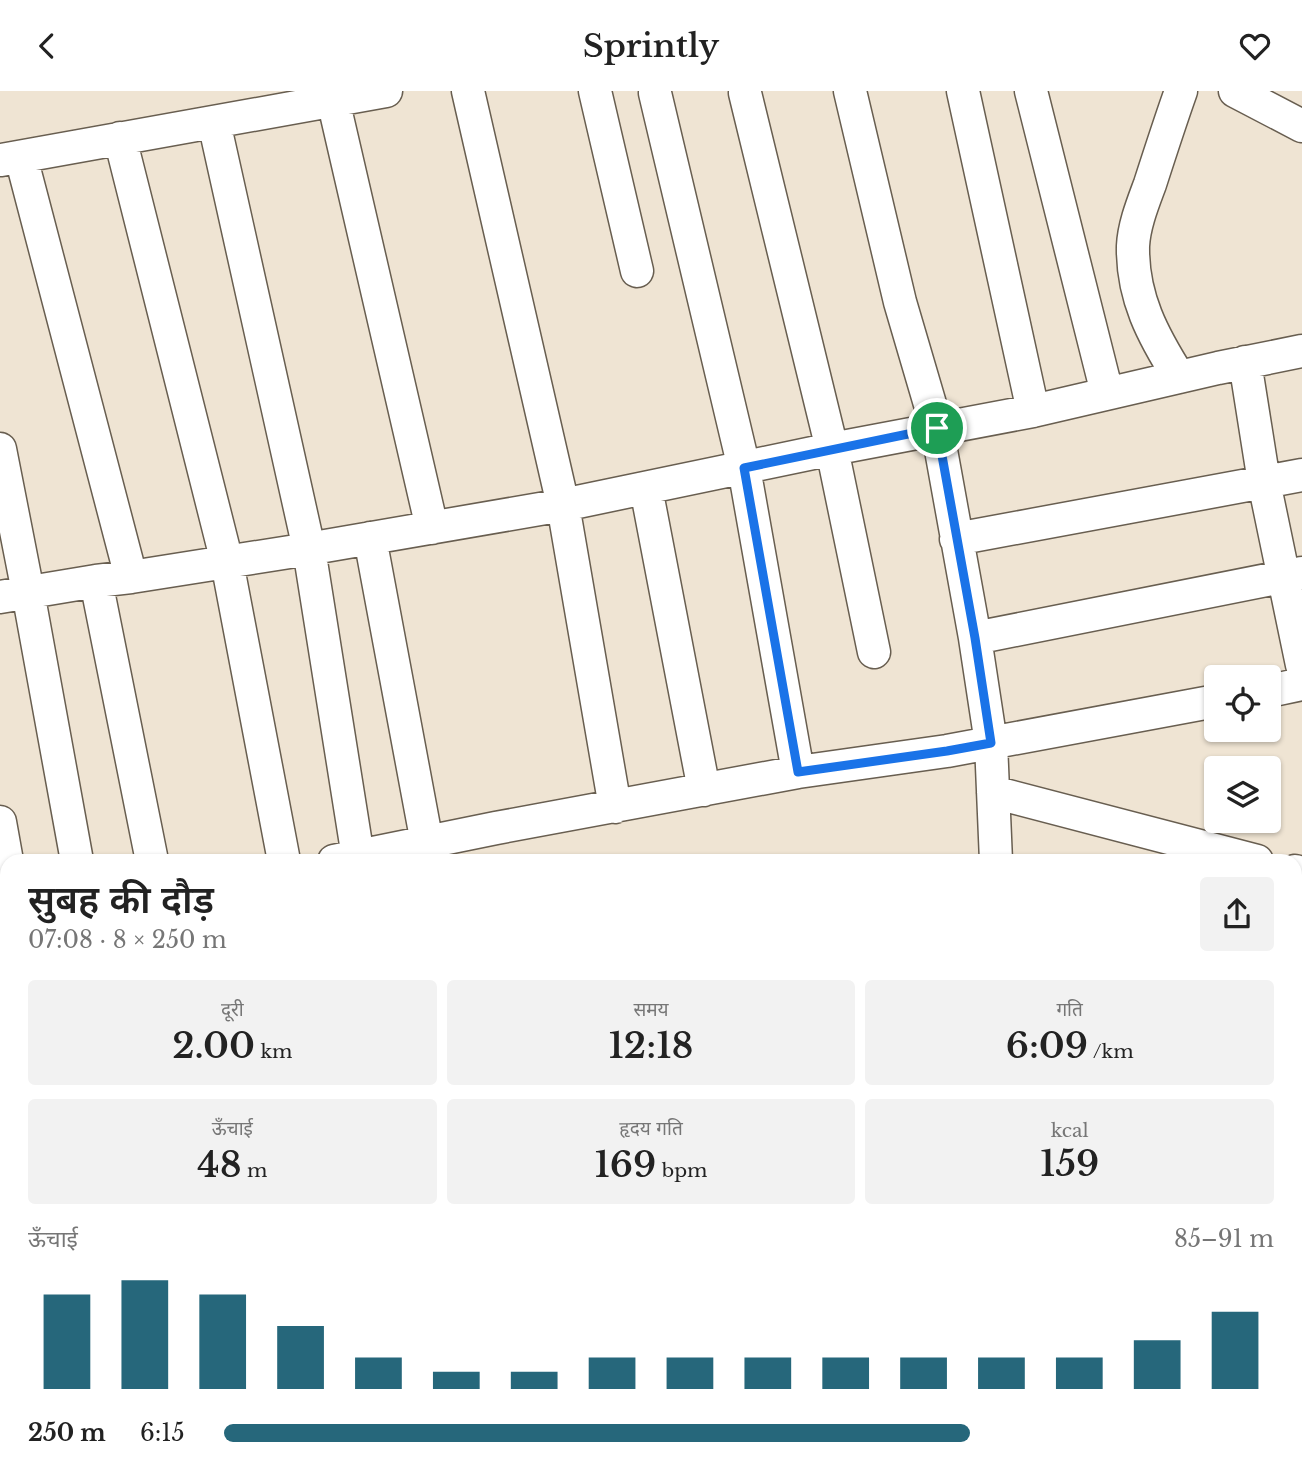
<!DOCTYPE html>
<html lang="hi">
<meta charset="utf-8">
<style>
:root{--surface:#fff;--page:#f2f2f2;--text:#222;--muted:#767676;--accent:#26677b}
body{margin:0;font-family:"Libre Baskerville","Noto Sans Devanagari",serif;background:var(--page);color:var(--text);height:100vh;display:flex;flex-direction:column;font-size:26px;white-space:nowrap}
*{box-sizing:border-box;margin:0}
p{font-size:23px;color:var(--muted)}
.icon{flex:none;width:38px;height:38px;fill:none;stroke:currentColor;stroke-width:2;stroke-linecap:round;stroke-linejoin:round}
.map{position:relative;flex:1;overflow:hidden}
.side{position:absolute;left:0px;top:763px;width:1302px;height:621px;display:flex;flex-direction:column;background:var(--surface);border-radius:21px 21px 0 0;box-shadow:0 2px 5px #0004}
.side>*{flex:none}
.buttons{position:absolute;left:1204px;top:574px;display:grid;gap:14px}
.buttons a{display:grid;place-items:center;width:77px;height:77px;border-radius:7px;background:var(--surface);box-shadow:0 2px 5px #0004;font-size:35px}
.pin{position:absolute;display:grid;place-items:center;width:60px;height:60px;color:#fff;margin:-30px;border:4px solid #fff;border-radius:50%;box-shadow:0 2px 7px #0007}
.round{display:grid;place-items:center;flex:none;width:74px;height:74px;border-radius:7px;background:var(--page)}
.headline{display:flex;align-items:center;justify-content:space-between;height:119px;padding:0 28px}
h1{font-size:38px;font-weight:600;line-height:52px}
.stats{display:grid;grid-template-columns:repeat(3,1fr);gap:10px;height:119px;padding:7px 28px}
.stats div{display:grid;align-content:center;border-radius:7px;background:var(--page);text-align:center}
.stats b{font-size:35px;font-weight:600}
.stats small{font-size:19px;font-weight:400}
.stats p{font-size:19px}
.chart{height:196px;padding:14px 28px}
.chart p{display:flex;justify-content:space-between}
.chart svg{width:100%;height:126px;margin-top:7px;stroke:var(--accent);stroke-width:6}
ul{padding:0 28px;list-style:none;font-size:23px}
li{display:grid;grid-template-columns:112px 84px 1fr;align-items:center;height:52px}
li i{height:18px;border-radius:9px;background:var(--accent)}
header{display:flex;justify-content:space-between;align-items:center;height:91px;padding:0 28px;background:var(--surface);font-size:32px;font-weight:600}
.map>svg:first-child{display:block}
.lines{fill:none;stroke-linecap:round;stroke-linejoin:round}
.minor-casing{stroke:#685e50;stroke-width:35}
.minor{stroke:#fff;stroke-width:32}
.route-casing{stroke:#fff;stroke-width:14}
.route{stroke:#1a73e8;stroke-width:9}
</style>
<header><svg class="icon" aria-label="back" viewBox="0 0 24 24"><path d="M15 5l-7 7 7 7"/></svg>Sprintly<svg class="icon" aria-label="heart" viewBox="0 0 24 24"><path d="M12 20l-8-8c-3-5 5-10 8-4 3-6 11-1 8 4z"/></svg></header>
<div class="map">
<svg width="1302" height="1384" viewBox="0 0 1302 1384">
<rect width="100%" height="100%" fill="#efe4d3"/>
<g class="lines">
<g class="minor-casing">
<path id="minor" d="M 331,0 L 432,437
M 468,0 L 563,414 L 615,716
M 595,0 L 637,180
M 850,0 L 900,211 L 937,337 L 975,547 L 991,652 L 996,770
M 963,0 L 1033,320
M 1031,0 L 1107,302
M 1235,0 L 1302,35
M 655,2 L 744,377 L 798,681
M 745,2 L 832,358 L 874,561
M 214,31 L 309,458 L 358,766
M 120,47 L 227,471 L 284,770
M 21,66 L 131,486
M 1,69 L 386,0
M 1245,271 L 1264,391 L 1302,574
M 1179,286 C 1153,245 1132,206 1133,155 C 1134,134 1143,112 1150,93 C 1160,62 1170,31 1181,0
M 0,358 L 28,501 L 77,770
M 646,397 L 704,699
M 370,447 L 427,752
M 956,448 L 1302,384
M 96,490 L 152,770
M 0,506 L 96,490 L 131,486 L 296,460 L 563,414 L 832,358 L 1033,320 L 1218,277 L 1302,260
M 975,547 L 1302,482
M 1269,600 L 1302,593
M 993,701 L 1257,770
M 0,731 L 7,770
M 334,770 L 496,737 L 798,681 L 947,660 L 1216,610
M 1295,780 L 1302,782
M 0,827 L 7,826
M 1295,845 L 1302,847
M 1295,914 L 1302,916
M 0,928 L 7,927
M 0,962 L 7,1010
M 1295,1003 L 1302,997
M 0,1061 L 7,1060
M 1295,1268 L 1302,1272
M 61,1377 L 62,1384
M 141,1377 L 142,1384
M 216,1377 L 217,1384
M 298,1377 L 299,1384
M 376,1377 L 377,1384
M 449,1377 L 450,1384
M 525,1377 L 525,1384
M 604,1377 L 605,1384
M 1000,1384 L 1000,1377"/>
</g>
<use href="#minor" class="minor"/>
</g>
<g class="lines">
<g class="route-casing">
<path id="route" d="M 937,337 L 975,547 L 991,652 L 947,660 L 798,681 L 744,377 Z"/>
</g>
<use href="#route" class="route"/>
</g>
</svg>
<div class="buttons">
<a><svg class="icon" aria-label="locate" viewBox="0 0 24 24"><circle cx="12" cy="12" r="6"/><path d="M12 2v4M12 18v4M2 12h4M18 12h4"/></svg></a>
<a><svg class="icon" aria-label="layers" viewBox="0 0 24 24"><path d="M12 4l9 5-9 5-9-5zM3 14l9 5 9-5"/></svg></a>
</div>
<div class="pin" style="left:937px;top:337px;background:#1e9e55"><svg class="icon" aria-label="arrive" viewBox="0 0 24 24"><path d="M6 21V4h12l-3 4 3 4H6"/></svg></div>
<section class="side">
<div class="headline"><div><h1>सुबह की दौड़</h1><p>07:08 · 8 × 250 m</p></div><a class="round"><svg class="icon" aria-label="share" viewBox="0 0 24 24"><path d="M12 15V3M7 8l5-5 5 5M5 13v7h14v-7"/></svg></a></div>
<div class="stats">
<div><p>दूरी</p><b>2.00<small> km</small></b></div>
<div><p>समय</p><b>12:18</b></div>
<div><p>गति</p><b>6:09<small> /km</small></b></div>
</div>
<div class="stats">
<div><p>ऊँचाई</p><b>48<small> m</small></b></div>
<div><p>हृदय गति</p><b>169<small> bpm</small></b></div>
<div><p>kcal</p><b>159</b></div>
</div>
<div class="chart"><p><span>ऊँचाई</span>85–91 m</p>
<svg viewBox="0 0 160 44" preserveAspectRatio="none"><path d="M5 44V11M15 44V6M25 44V11M35 44V22M45 44V33M55 44V38M65 44V38M75 44V33M85 44V33M95 44V33M105 44V33M115 44V33M125 44V33M135 44V33M145 44V27M155 44V17"/></svg>
</div>
<ul>
<li><b>250 m</b>6:15<i style="width:71%"></i></li>
</ul>
</section>
</div>
